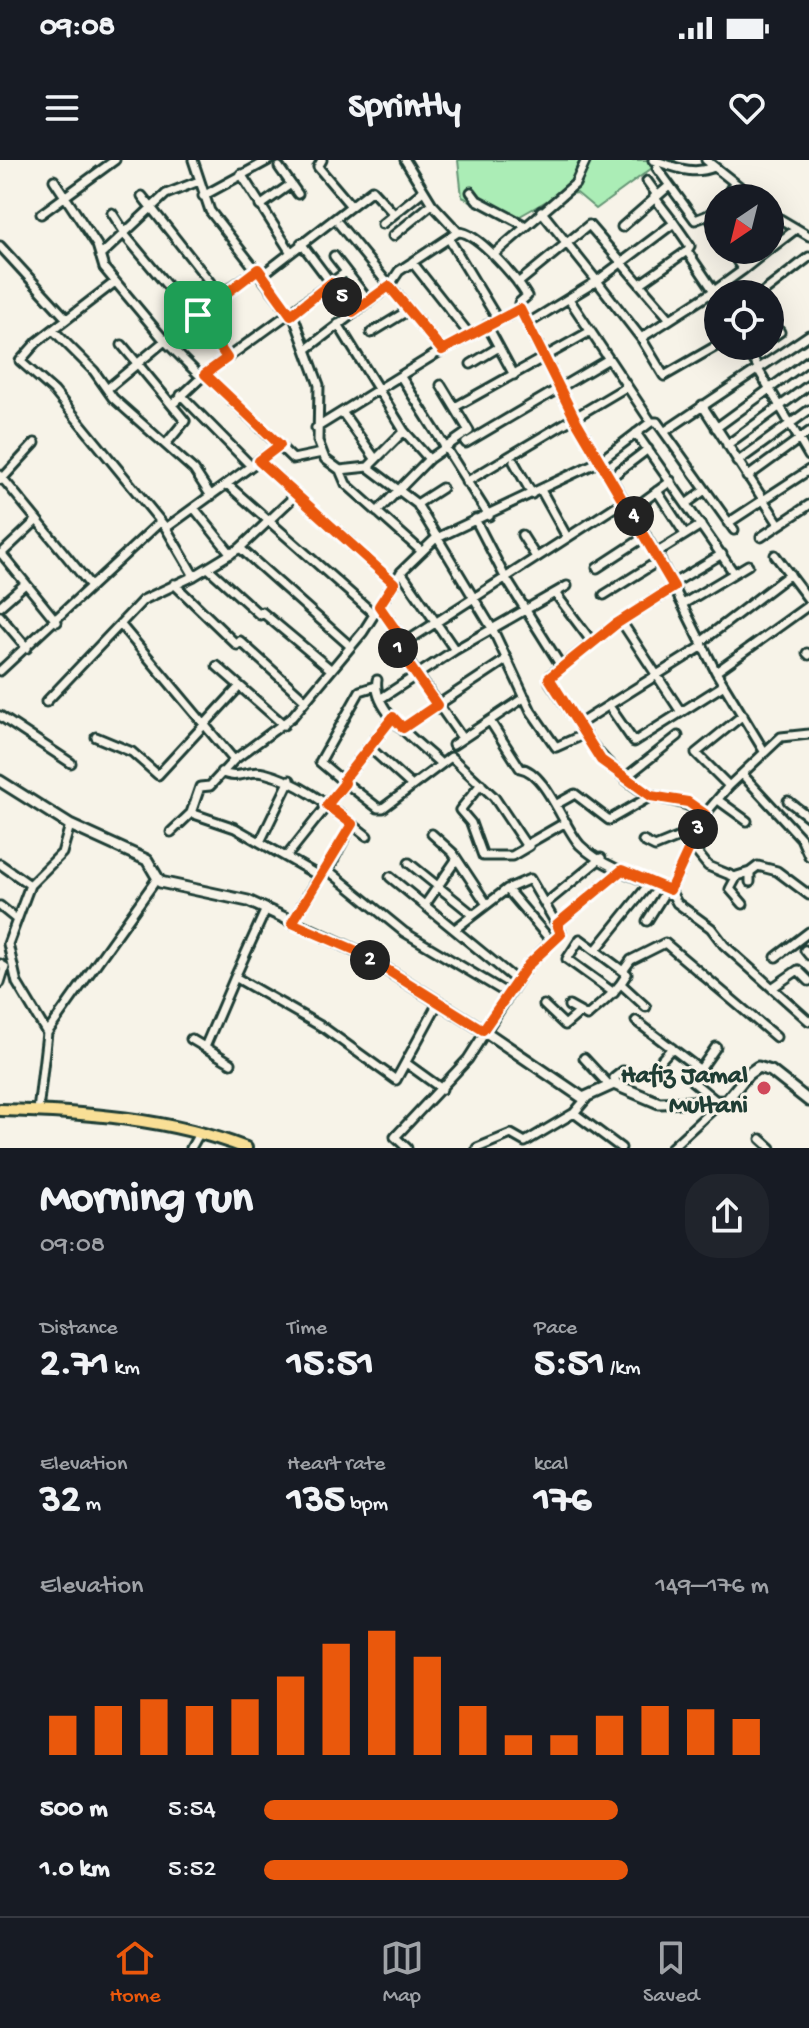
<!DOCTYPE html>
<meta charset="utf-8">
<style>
:root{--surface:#171b24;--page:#20242c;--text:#f1f3f6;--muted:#9ea1a6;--line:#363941;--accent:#ea580c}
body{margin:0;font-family:"Gochi Hand",sans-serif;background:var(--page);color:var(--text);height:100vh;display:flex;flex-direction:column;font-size:30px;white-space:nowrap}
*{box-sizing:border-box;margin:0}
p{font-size:26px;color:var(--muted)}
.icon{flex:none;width:44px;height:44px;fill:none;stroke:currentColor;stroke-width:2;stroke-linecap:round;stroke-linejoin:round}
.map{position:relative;height:988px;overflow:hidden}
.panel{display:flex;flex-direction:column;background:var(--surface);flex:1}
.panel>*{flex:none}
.needle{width:52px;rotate:215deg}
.tools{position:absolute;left:704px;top:24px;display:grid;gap:16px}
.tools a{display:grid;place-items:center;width:80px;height:80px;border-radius:50%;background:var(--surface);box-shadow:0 8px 32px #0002;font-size:40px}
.pin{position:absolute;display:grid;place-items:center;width:68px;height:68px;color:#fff;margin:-34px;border-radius:16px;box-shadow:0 4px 12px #0006}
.km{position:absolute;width:40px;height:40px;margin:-20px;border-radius:50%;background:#222;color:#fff;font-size:22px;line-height:40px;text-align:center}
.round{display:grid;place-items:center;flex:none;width:84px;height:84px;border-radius:32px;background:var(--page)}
.headline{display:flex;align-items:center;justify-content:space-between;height:136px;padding:0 40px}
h1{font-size:44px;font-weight:700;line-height:60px}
.figures{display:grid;grid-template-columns:repeat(3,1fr);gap:12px;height:136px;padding:8px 40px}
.figures div{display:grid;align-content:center}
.figures b{font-size:40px;font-weight:700}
.figures small{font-size:22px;font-weight:400}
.figures p{font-size:22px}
.chart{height:224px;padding:16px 40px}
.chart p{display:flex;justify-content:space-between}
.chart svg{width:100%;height:144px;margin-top:8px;stroke:var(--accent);stroke-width:6}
ul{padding:0 40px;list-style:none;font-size:26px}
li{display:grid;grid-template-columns:128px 96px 1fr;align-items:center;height:60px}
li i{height:20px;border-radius:10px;background:var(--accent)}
.status{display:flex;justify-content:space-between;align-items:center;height:56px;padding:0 40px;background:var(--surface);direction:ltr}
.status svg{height:22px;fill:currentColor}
header{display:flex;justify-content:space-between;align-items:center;height:104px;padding:0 40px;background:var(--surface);font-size:36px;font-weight:700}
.menu{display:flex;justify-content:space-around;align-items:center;height:112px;border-top:2px solid var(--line);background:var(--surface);font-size:22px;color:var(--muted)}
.menu a{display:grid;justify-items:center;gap:4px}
.menu .on{color:var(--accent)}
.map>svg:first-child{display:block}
.green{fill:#abedb6;stroke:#659575;stroke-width:2}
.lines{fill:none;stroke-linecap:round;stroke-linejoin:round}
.street-casing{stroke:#1f3d34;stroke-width:13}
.secondary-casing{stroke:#1f3d34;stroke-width:15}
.primary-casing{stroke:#1f3d34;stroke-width:16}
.street{stroke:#f7f3e8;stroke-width:7}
.secondary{stroke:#f7f3e8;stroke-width:9}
.primary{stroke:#f9df96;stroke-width:10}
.route-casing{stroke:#fff;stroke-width:16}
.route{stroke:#ea580c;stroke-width:10}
.poi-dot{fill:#d1495b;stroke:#f7f3e8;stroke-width:3}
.labels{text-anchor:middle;stroke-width:6;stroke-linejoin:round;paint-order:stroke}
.poi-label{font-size:26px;font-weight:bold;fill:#1f3d34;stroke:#f7f3e8;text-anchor:end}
</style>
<div class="status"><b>09:08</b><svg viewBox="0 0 49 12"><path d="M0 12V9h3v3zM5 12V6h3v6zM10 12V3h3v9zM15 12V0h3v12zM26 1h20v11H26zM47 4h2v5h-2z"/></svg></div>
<header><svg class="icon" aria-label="menu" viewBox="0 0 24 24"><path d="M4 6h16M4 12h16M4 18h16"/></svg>Sprintly<svg class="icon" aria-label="heart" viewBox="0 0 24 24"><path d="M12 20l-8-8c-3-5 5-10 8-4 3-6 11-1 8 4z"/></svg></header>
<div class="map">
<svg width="809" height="988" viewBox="0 0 809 988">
<rect width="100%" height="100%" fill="#f7f3e8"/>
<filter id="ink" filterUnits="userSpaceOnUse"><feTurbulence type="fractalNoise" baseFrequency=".0125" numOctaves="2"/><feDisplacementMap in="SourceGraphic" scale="16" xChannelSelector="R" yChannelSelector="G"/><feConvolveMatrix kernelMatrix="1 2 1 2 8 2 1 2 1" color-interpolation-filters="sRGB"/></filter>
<g filter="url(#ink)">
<path class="green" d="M 458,0 L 676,0 L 659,3 L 596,49 L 577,33 L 552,38 L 513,60 L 462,37 Z"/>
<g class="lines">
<g class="street-casing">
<path id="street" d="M 193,0 L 210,51 L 295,160 L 319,225 L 318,281 L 325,299 L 340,310 L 368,307 L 417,344 L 493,470 L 531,551 L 556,587 L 585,574 C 596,593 632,630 653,636 C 674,642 687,642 705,654
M 322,0 L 318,7 L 351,46
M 405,0 L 432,44 L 458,72 C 477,71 517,119 527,136 L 519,143 L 520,149
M 653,0 C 675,7 692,16 714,7
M 706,0 L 754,38
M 279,7 L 298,34
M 657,8 L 695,60 L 708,55
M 241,14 L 290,91
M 54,20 L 97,85 L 104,108 L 165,181 L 201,217
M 647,21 L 657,35
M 471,32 L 477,40 L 526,66
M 142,36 L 220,135
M 203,36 L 269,0
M 654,37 L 674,63 L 597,121 L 641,178 L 664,216 L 718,185
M 725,38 L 734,23
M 260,46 L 291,24
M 718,47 L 708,55 L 718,71
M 112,53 L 125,73
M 770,53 L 809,76
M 41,54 L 115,0
M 674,63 L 690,86 L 687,91
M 339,64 L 442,190
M 382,64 L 423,31
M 622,67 L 669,26
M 124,74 L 194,158
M 393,76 L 432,44
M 449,79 L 498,160
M 301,83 L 353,152
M 0,86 L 66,158
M 770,89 L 796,69
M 493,95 L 575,24 L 586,0
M 100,96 L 166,34 L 199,21
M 334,96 L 369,141
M 412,102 L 469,174
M 743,110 L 768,90
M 262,115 L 372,30 L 394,54
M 115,122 L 37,182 L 20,201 L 54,231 L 166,368 L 194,416
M 518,123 L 589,65 L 670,159
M 640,124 L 687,91 L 714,131 L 743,110 L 730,90
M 761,134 L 809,97
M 569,139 L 651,262
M 198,155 L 227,198
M 770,157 L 780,172 L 770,179
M 338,164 L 404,271 L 429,299
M 527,164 L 597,121 L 541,51
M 487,165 L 514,215
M 53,170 L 94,211 L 113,238 L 194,310 L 211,336
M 371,173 L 409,150
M 641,178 L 714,131 L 718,138
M 122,185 L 185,261 L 166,284
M 746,186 L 759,209
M 308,188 L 389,126 L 399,111 L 458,72
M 471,204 L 499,187
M 758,209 L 809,296
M 205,214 L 293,299 L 322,293
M 401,217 L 489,356
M 107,229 L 220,135 L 258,109
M 181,235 L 251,306
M 172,245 L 205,214 L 346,112
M 702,245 L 779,364
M 455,247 L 589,172
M 342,252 L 374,297
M 316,268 L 442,190 L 520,149 L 575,259 L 660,400 L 716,512 L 764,591
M 716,268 L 809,200
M 664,272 L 809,175
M 636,273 L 734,413
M 466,283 L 607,200
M 727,285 L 809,225
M 259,301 L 394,423
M 514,302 L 532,334
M 737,302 L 809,250
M 368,307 L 404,271
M 340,310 L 346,324 L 420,390
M 0,315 L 91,426
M 747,317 L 809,272
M 610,318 L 648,289
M 1,320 L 35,283
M 466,322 L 626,227
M 227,324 L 374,454
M 541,330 L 567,377
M 657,331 L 685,374
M 687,343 L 705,330
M 417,344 L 442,328
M 194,348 L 231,394
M 630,351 L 671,321
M 377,352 L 429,299 L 469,271 L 441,225
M 475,359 L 505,417 L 561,506
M 728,363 L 809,310
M 166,368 L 280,285
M 522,375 L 536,397
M 761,377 L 809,345
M 240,388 L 350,486
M 1,393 L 57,462
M 656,393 L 701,365
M 1,394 L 37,360
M 775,395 L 809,440
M 208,408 L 260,455 L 262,452 L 329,508
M 597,408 L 646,376
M 401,412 L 455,490
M 174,424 L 237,485 L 240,481 L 305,540
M 672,424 L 722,394
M 555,433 L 592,482
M 604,435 L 660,400
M 683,444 L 748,405
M 0,446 L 25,424
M 379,446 L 404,482
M 0,456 L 27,488
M 621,461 L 681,552
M 120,464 L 234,600
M 701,482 L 790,414
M 807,493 L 809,495
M 217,506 L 284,565
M 0,511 L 160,362
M 716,512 L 809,445
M 377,520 C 372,551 420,584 440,603
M 380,539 L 455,490 L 567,426
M 46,542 L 143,440 L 194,416 L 240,388 L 296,335
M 609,546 L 634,582 L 724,525
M 0,556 L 71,603
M 490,561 L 520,608 C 545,611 564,668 580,685 C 602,707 641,719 670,730
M 579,564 L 703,486
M 403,568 L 507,499
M 585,574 L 550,522 L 551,515 L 616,464 L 674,427
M 809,574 L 781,577 L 729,626 L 705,654 L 670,730 L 677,743 L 711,768 L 724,785 L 809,861
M 96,577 L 132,592 L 158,615 L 239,527
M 462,578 L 398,487 L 624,341
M 453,585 L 525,537
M 369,587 L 412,626
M 221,612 C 238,621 247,609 264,613 C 304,623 335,651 367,676
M 742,614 L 801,678 L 809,696
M 626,617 L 678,576
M 344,619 L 393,557
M 481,624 L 460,650 L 471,663 L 483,696 L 512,696 L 529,686
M 729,626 L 696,593 L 743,555
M 351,627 L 378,648 L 383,648 L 451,597 L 494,637 L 526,685 L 566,662
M 718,640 L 747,661
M 788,641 L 809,657
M 557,644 L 575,634 L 609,660 L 651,636
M 191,653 L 235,668 L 319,716
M 352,664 L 328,710 L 404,772 L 508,834
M 171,672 L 191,653 L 200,627 L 210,626 L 234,600 L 292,557 L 363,472 L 401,412 L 435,379 L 600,301 L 651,262 L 657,262 L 734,370
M 432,674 L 453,693 L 486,743
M 643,681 L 655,687 L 682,676 L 694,676
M 260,682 L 290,620
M 690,684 L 708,706 L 735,717
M 286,697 L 345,623 L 320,602 L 360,531 L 376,526
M 409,703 L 472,754
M 0,704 L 30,725
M 390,717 L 517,821
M 750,722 L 750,712 L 758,706 L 777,711 L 809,735
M 507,729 L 552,782
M 545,744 L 601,698
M 743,744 L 730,729 L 737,716 L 750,712
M 425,745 L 456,700
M 0,746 L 16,759
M 266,749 L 235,817 L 324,868 L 396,920 L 438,843
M 647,761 L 667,729
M 292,763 L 320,714
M 557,764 L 622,710
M 596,790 L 650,723
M 805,790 L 809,795
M 776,797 L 809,772
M 0,804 L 5,807 L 0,823
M 623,811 L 631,800 L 665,783 L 776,877
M 621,824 L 646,847
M 772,828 L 798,810 L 809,821
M 544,845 L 565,865 L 579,853
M 569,846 L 587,856 C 603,842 616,833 627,814 L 580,779 L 567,799 L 614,833
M 636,861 L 699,909
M 47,873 L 17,823 L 8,784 L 30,725 L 62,693 L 70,665
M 191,879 L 231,903 L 205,887 L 235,817
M 584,898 L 609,925
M 406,903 L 442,929
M 652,910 L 672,888
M 618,925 L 614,918 L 623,911
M 715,940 L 692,921 L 716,887
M 38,951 L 47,873 L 156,720
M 574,953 L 621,988
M 761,979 L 771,988
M 191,988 L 200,972
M 407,988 L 395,977 L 468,899 L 528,805 L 561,772 L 530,719 L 507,729 L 455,769
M 477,988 L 511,974 L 525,982 L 574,953 L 586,939
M 671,988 L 722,941"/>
</g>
<g class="secondary-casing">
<path id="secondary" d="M 0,621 L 70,665 L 147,700 L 160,722 L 248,741 L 357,791 L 483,870 L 583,938 L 614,924 L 659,943 L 726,941 L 748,914 L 758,907 L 771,911 L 809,941"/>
</g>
<g class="primary-casing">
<path id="primary" d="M 0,950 C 82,952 169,958 246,988"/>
</g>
<use href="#street" class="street"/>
<use href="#secondary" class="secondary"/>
<use href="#primary" class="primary"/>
</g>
</g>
<g class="lines" filter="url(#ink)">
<g class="route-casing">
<path id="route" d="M 258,109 L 291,155 L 331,123 L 353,152 L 389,126 L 442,190 L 520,149 L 575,259 L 674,427 L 616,464 L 549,518 L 601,600 L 651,636 L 688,642 L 705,654 L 670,730 L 622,710 L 557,764 L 561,774 L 528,805 L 483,870 L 357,791 L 292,763 L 352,664 L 327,645 L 345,623 L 344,619 L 393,557 L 403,568 L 437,545 L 398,489 L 404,482 L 379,446 L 394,423 L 259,301 L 280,285 L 205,214 L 227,198 L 198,155 Z"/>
</g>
<use href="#route" class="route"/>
</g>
<circle class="poi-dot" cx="764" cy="928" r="8"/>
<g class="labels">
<g class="poi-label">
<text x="748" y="922">Hafiz Jamal<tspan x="748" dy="30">Multani</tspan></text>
</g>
</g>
</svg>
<div class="tools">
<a><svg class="needle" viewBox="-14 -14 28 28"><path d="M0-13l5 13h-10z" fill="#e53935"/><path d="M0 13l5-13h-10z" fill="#9ea1a6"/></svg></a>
<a><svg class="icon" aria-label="locate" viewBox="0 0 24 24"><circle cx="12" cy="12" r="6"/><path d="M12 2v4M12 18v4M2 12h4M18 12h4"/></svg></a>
</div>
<div class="pin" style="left:198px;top:155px;background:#1e9e55"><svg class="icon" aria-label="arrive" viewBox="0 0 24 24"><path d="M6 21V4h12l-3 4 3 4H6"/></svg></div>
<b class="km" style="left:398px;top:488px">1</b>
<b class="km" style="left:370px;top:800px">2</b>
<b class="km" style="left:698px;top:669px">3</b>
<b class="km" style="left:634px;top:356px">4</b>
<b class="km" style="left:342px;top:137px">5</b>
</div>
<section class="panel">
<div class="headline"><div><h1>Morning run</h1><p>09:08</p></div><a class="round"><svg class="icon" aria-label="share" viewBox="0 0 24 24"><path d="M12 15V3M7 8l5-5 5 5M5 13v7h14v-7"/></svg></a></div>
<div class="figures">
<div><p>Distance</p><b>2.71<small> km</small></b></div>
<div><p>Time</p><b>15:51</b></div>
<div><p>Pace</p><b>5:51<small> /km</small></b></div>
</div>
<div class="figures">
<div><p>Elevation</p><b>32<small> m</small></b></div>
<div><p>Heart rate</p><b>135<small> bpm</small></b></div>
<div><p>kcal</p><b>176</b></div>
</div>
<div class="chart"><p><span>Elevation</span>149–176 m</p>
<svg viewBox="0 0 160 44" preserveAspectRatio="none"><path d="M5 44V32M15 44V29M25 44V27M35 44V29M45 44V27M55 44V20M65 44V10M75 44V6M85 44V14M95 44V29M105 44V38M115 44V38M125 44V32M135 44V29M145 44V30M155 44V33"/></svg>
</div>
<ul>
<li><b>500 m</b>5:54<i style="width:70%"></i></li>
<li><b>1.0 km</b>5:52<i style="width:72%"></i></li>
</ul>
</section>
<nav class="menu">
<a class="on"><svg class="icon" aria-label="home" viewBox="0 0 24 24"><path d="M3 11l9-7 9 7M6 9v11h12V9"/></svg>Home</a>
<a><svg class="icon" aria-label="map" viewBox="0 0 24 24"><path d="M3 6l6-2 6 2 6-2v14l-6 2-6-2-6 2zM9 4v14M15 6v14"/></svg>Map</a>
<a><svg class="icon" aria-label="saved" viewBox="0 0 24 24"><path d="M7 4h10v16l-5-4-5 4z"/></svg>Saved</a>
</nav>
